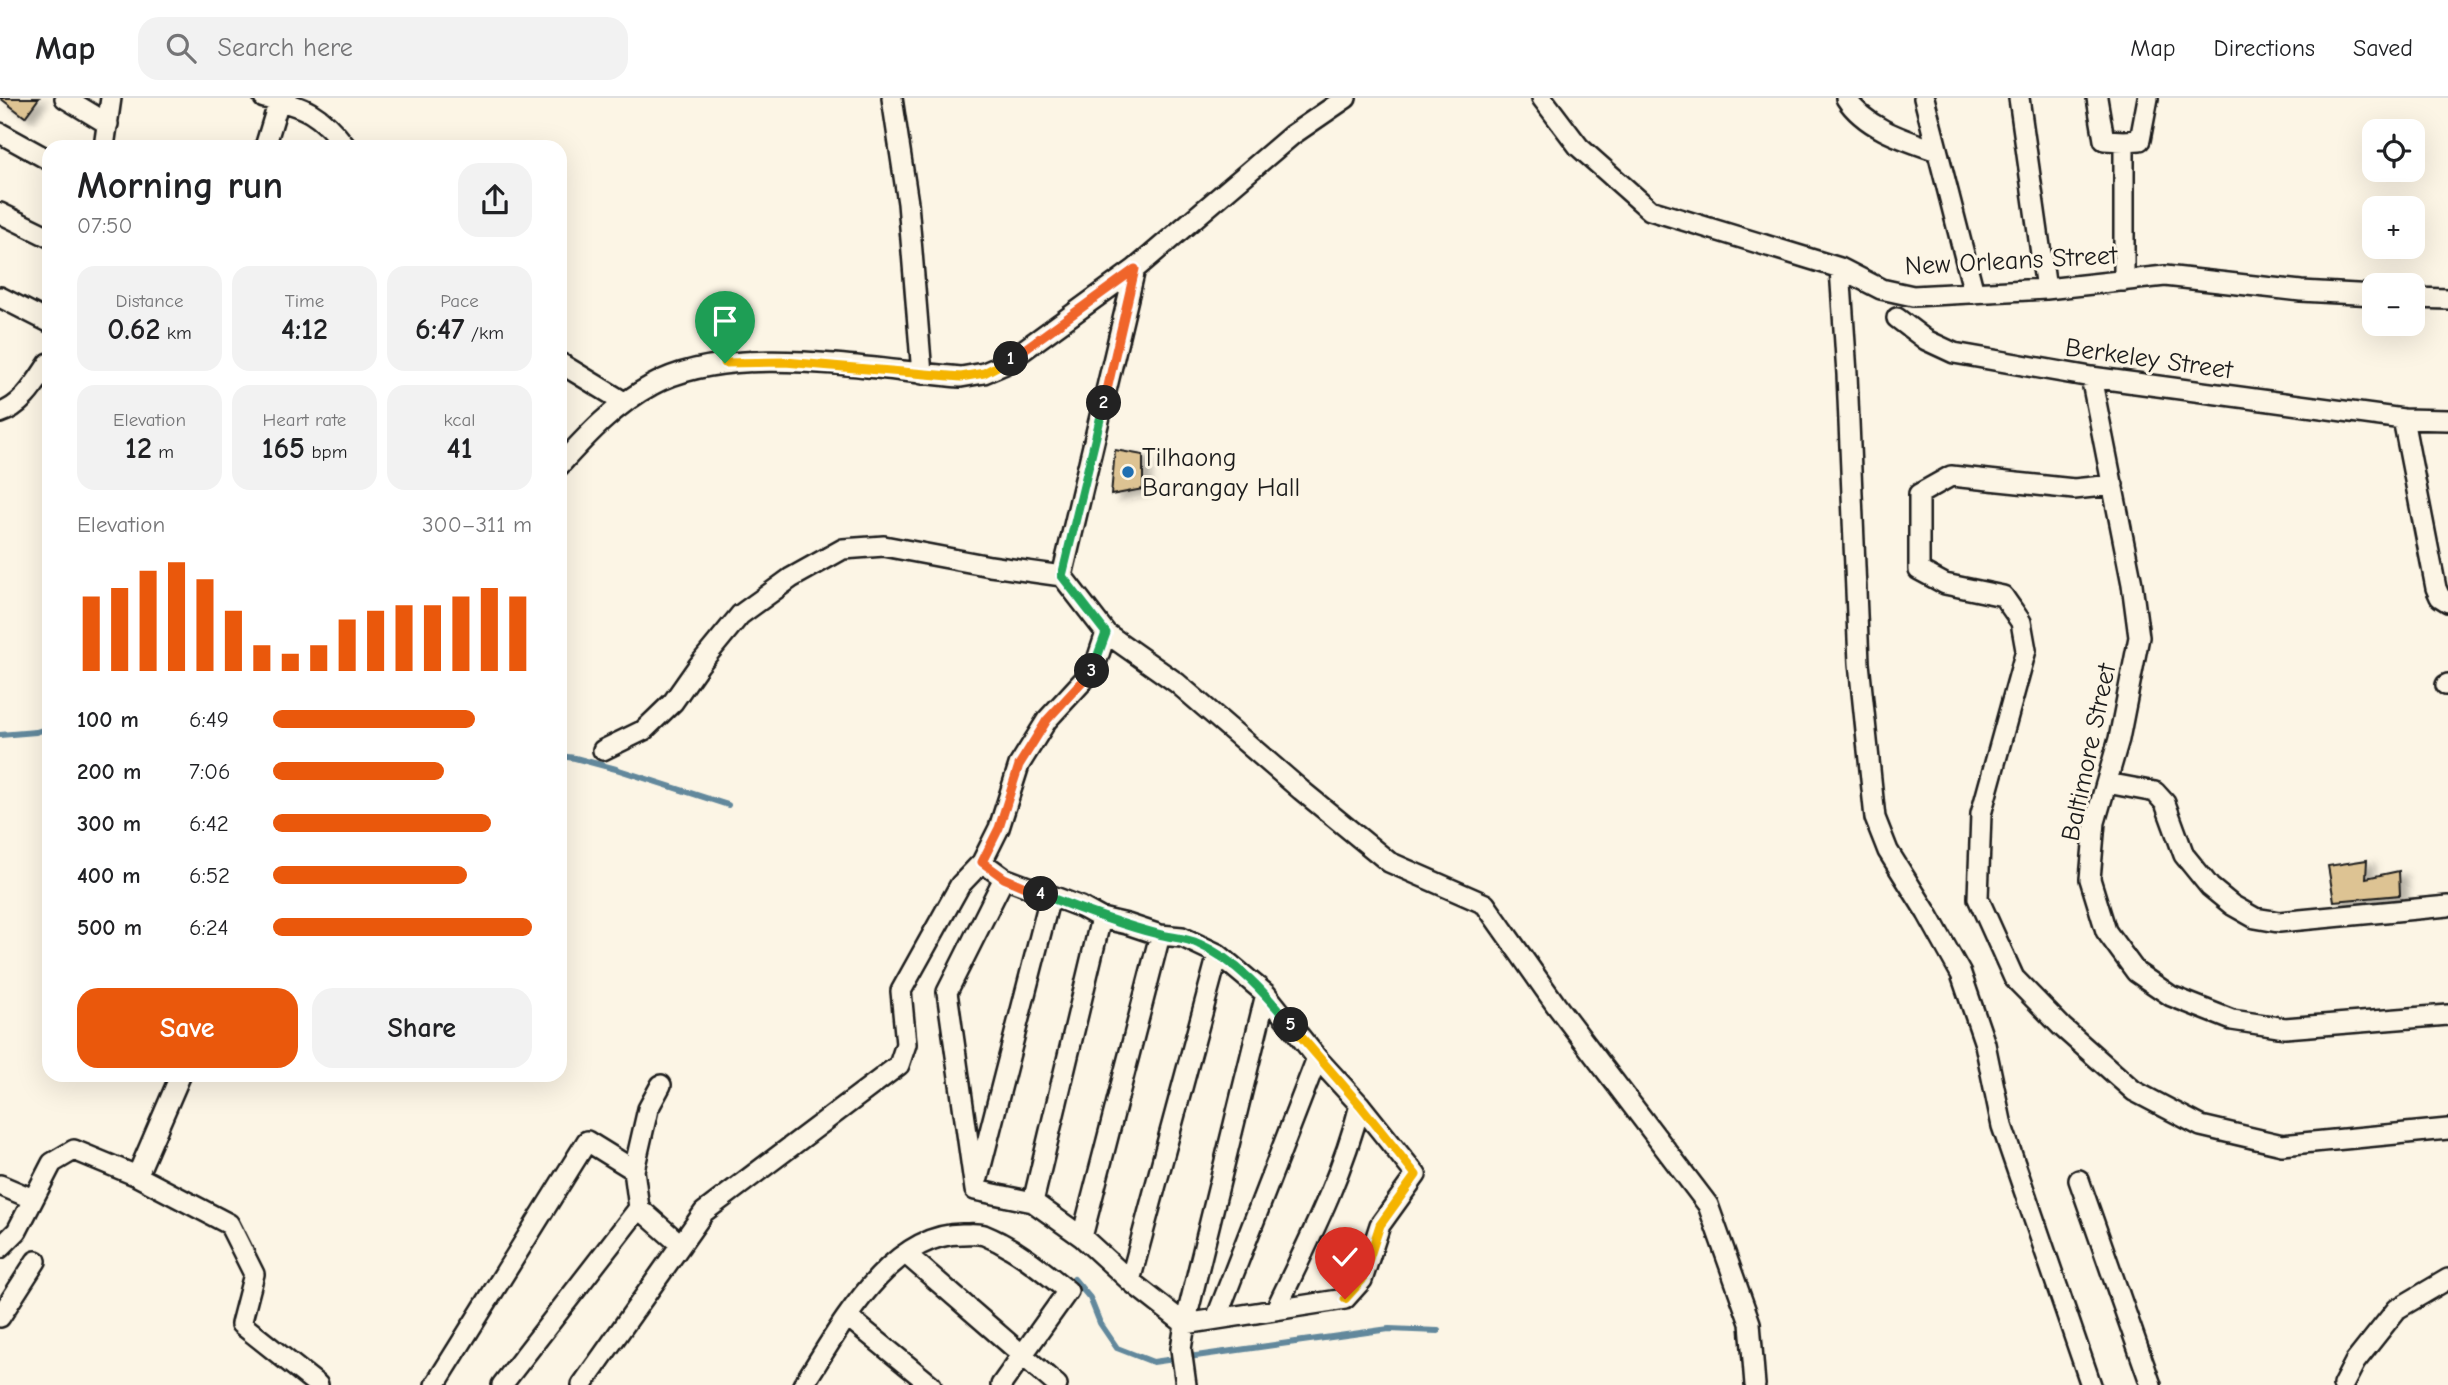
<!DOCTYPE html>
<meta charset="utf-8">
<style>
:root{--surface:#fff;--page:#f2f2f2;--text:#202124;--muted:#757577;--line:#e0e0e0;--accent:#ea580c}
body{margin:0;font-family:"Comic Neue",sans-serif;background:var(--page);color:var(--text);height:100vh;display:flex;flex-direction:column;font-size:26px;white-space:nowrap}
*{box-sizing:border-box;margin:0}
p{font-size:23px;color:var(--muted)}
.icon{flex:none;width:38px;height:38px;fill:none;stroke:currentColor;stroke-width:2;stroke-linecap:round;stroke-linejoin:round}
.map{position:relative;flex:1;overflow:hidden}
.panel{position:absolute;left:42px;top:42px;width:525px;height:942px;display:flex;flex-direction:column;background:var(--surface);border-radius:21px;box-shadow:0 7px 28px #0002}
.panel>*{flex:none}
.tools{position:absolute;left:2362px;top:21px;display:grid;gap:14px}
.tools a{display:grid;place-items:center;width:63px;height:63px;border-radius:14px;background:var(--surface);box-shadow:0 7px 28px #0002;font-size:35px}
.pin{position:absolute;display:grid;place-items:center;width:60px;height:60px;color:#fff;margin:-72px -30px;border-radius:50% 50% 50% 0;rotate:-45deg;box-shadow:0 0 7px #0007}
.pin .icon{rotate:45deg}
.km{position:absolute;width:35px;height:35px;margin:-18px;border-radius:50%;background:#222;color:#fff;font-size:19px;line-height:35px;text-align:center}
.round{display:grid;place-items:center;flex:none;width:74px;height:74px;border-radius:21px;background:var(--page)}
.head{display:flex;align-items:center;justify-content:space-between;height:119px;padding:0 35px}
h1{font-size:38px;font-weight:800;line-height:52px}
.stats{display:grid;grid-template-columns:repeat(3,1fr);gap:10px;height:119px;padding:7px 35px}
.stats div{display:grid;align-content:center;border-radius:18px;background:var(--page);text-align:center}
.stats b{font-size:30px;font-weight:800}
.stats small{font-size:19px;font-weight:400}
.stats p{font-size:19px}
.chart{height:196px;padding:14px 35px}
.chart p{display:flex;justify-content:space-between}
.chart svg{width:100%;height:126px;margin-top:7px;stroke:var(--accent);stroke-width:6}
.cta{display:flex;gap:14px;margin-top:auto;padding:14px 35px}
.cta a{flex:1;height:80px;border-radius:21px;background:var(--accent);color:#fff;font-size:28px;font-weight:800;line-height:80px;text-align:center}
.cta a+a{background:var(--page);color:var(--text)}
ul{padding:0 35px;list-style:none;font-size:23px}
li{display:grid;grid-template-columns:112px 84px 1fr;align-items:center;height:52px}
li i{height:18px;border-radius:9px;background:var(--accent)}
header{display:flex;align-items:center;gap:42px;box-sizing:border-box;height:98px;padding:0 35px;background:var(--surface);border-bottom:2px solid var(--line)}
header strong{font-size:33px}
nav{display:flex;gap:38px;margin-inline-start:auto;font-size:24px}
.search{width:490px;height:63px;background:var(--page);display:flex;align-items:center;gap:18px;box-sizing:border-box;padding:0 24px;border-radius:21px;color:var(--muted);font-size:26px}
.map>svg:first-child{display:block}
.lines{fill:none;stroke-linecap:round;stroke-linejoin:round}
.stream{stroke:#62889c;stroke-width:6}
.building{fill:#ddc393;stroke:#1c1c1c;stroke-width:2;filter:url(#shadow)}
.street-casing{stroke:#1c1c1c;stroke-width:24}
.street{stroke:#fcf5e5;stroke-width:19}
.split-1-casing{stroke:#fff;stroke-width:14}
.split-2-casing{stroke:#fff;stroke-width:14}
.split-3-casing{stroke:#fff;stroke-width:14}
.split-4-casing{stroke:#fff;stroke-width:14}
.split-5-casing{stroke:#fff;stroke-width:14}
.split-6-casing{stroke:#fff;stroke-width:14}
.split-1{stroke:#f5b400;stroke-width:9}
.split-2{stroke:#f0652b;stroke-width:9}
.split-3{stroke:#22a559;stroke-width:9}
.split-4{stroke:#f0652b;stroke-width:9}
.split-5{stroke:#22a559;stroke-width:9}
.split-6{stroke:#f5b400;stroke-width:9}
.poi-dot{fill:#1f6fb2;stroke:#fcf5e5;stroke-width:2.5}
.labels{text-anchor:middle;stroke-width:6;stroke-linejoin:round;paint-order:stroke}
.street-label{font-size:26px;fill:#1c1c1c;stroke:#fcf5e5}
.poi-label{font-size:26px;fill:#1c1c1c;stroke:#fcf5e5;text-anchor:start}
</style>
<header>
<strong>Map</strong>
<div class="search"><svg class="icon" aria-label="search" viewBox="0 0 24 24"><circle cx="10" cy="10" r="6"/><path d="M15 15l6 6"/></svg>Search here</div>
<nav><a>Map</a><a>Directions</a><a>Saved</a></nav>
</header>
<div class="map">
<svg width="2448" height="1287" viewBox="0 0 2448 1287">
<defs>
<filter id="shadow"><feDropShadow dx="8" dy="4.5" stdDeviation="3.5" flood-color="#0004"/></filter>
</defs>
<rect width="100%" height="100%" fill="#fcf5e5"/>
<filter id="ink" filterUnits="userSpaceOnUse"><feTurbulence type="fractalNoise" baseFrequency=".0143" numOctaves="2"/><feDisplacementMap in="SourceGraphic" scale="14" xChannelSelector="R" yChannelSelector="G"/><feConvolveMatrix kernelMatrix="1 2 1 2 8 2 1 2 1" color-interpolation-filters="sRGB"/></filter>
<g filter="url(#ink)">
<g class="lines">
<path class="stream" d="M 0,637 L 36,634 L 49,630
M 560,658 L 575,660 L 616,671 L 728,707
M 1074,1181 L 1090,1200 L 1100,1225 L 1117,1250 L 1153,1264 L 1389,1231 L 1438,1233"/>
</g>
<path class="building" d="M 0,0 L 39,0 L 25,19 Z
M 1115,352 L 1143,357 L 1143,391 L 1111,397 Z
M 2367,762 L 2366,780 L 2399,773 L 2400,797 L 2334,803 L 2328,768 Z"/>
<g class="lines">
<g class="street-casing">
<path id="street" d="M 65,0 L 108,26
M 264,0 C 304,7 321,16 346,49
M 892,0 L 908,105 L 922,276
M 1542,0 L 1579,49 L 1650,112 L 1840,170 L 1881,191 L 1913,198 L 2046,191 L 2165,178 L 2301,193 L 2375,197
M 1846,0 C 1865,30 1905,42 1937,53
M 1924,0 L 1974,195
M 2019,0 L 2046,191
M 2097,0 L 2104,42 L 2124,43
M 0,35 L 49,62
M 104,49 L 111,0
M 265,49 L 279,3
M 0,115 L 49,139
M 1840,170 L 1847,276 L 1859,565 L 1875,720 L 1888,753 L 1927,815 L 1961,876 L 1985,946 L 2002,1028 L 2091,1287
M 2124,183 L 2124,43 L 2140,42 L 2148,0
M 0,199 L 49,224
M 2413,200 L 2448,201
M 1897,220 L 1926,242 L 1954,255 L 2091,279 L 2403,321 L 2448,322
M 560,265 L 624,304
M 2091,279 L 2132,486 L 2139,539 L 2119,641 L 2095,724 L 2090,781 L 2106,833 L 2136,874 L 2171,898 L 2232,922 L 2285,930 L 2448,917
M 0,315 C 23,308 36,284 49,265
M 2403,321 L 2436,490 L 2440,499 L 2448,504
M 560,367 C 587,337 615,307 652,287 C 732,243 871,272 961,279 L 984,275 L 1003,267 L 1135,171 L 1292,37 L 1346,0
M 2113,387 L 2074,391 L 1951,378 L 1919,396 L 1919,472 L 1945,486 L 2003,498 L 2021,524 L 2026,552 L 1981,716 L 1978,800 L 2014,880 L 2062,929 L 2134,993 L 2201,1028 L 2282,1047 L 2448,1031
M 1062,478 L 1135,171
M 2446,587 L 2448,586
M 603,652 L 644,632 L 673,604 L 699,567 L 740,517 L 791,480 L 843,451 L 884,448 L 990,468 L 1062,478 L 1106,535 L 1177,585 L 1301,692 L 1389,764 L 1485,806 L 1556,907 L 1708,1107 L 1750,1225 L 1755,1287
M 2107,685 L 2155,694 L 2165,705 L 2184,757 L 2210,789 L 2232,807 L 2255,820 L 2279,824 L 2448,808
M 661,987 L 648,1011 L 634,1072 L 639,1110 L 681,1147
M 137,1078 L 181,976
M 978,1080 L 1050,799
M 2079,1082 L 2151,1287
M 0,1087 L 33,1101
M 975,1092 L 1033,1104 L 1082,1139 L 1130,1183 L 1185,1226 L 1345,1201 L 1362,1182 L 1380,1127 L 1416,1077 L 1360,1007 L 1317,960 L 1266,896 L 1218,856 L 1182,839 L 1160,837 L 1127,826 L 1101,820 L 1081,809 L 1004,780 L 982,764
M 975,1092 L 947,894 L 1004,780
M 1033,1104 L 1101,820
M 1082,1139 L 1160,837
M 0,1150 L 17,1133 L 52,1065 L 74,1052 L 137,1078 L 229,1126 L 254,1176 L 241,1226 L 318,1287
M 906,1156 L 1057,1287
M 1130,1183 L 1218,856
M 1276,1211 C 1308,1144 1342,1079 1360,1007
M 0,1219 L 36,1163
M 848,1219 L 931,1287
M 1216,1221 L 1317,960
M 435,1287 L 587,1043 L 634,1072
M 502,1287 L 639,1110
M 582,1287 L 704,1114 L 899,967 L 906,946 L 901,893 L 960,787 L 982,764 L 999,730 L 1019,667 L 1047,622 L 1094,571 L 1106,535
M 803,1287 C 839,1232 888,1135 963,1136 C 970,1136 978,1135 984,1137 C 1016,1150 1042,1172 1068,1193 L 1001,1287
M 1186,1287 L 1181,1251 L 1185,1226 L 1266,896
M 2343,1287 L 2355,1264 L 2397,1211 L 2448,1181"/>
</g>
<use href="#street" class="street"/>
</g>
</g>
<g class="lines" filter="url(#ink)">
<g class="split-1-casing">
<path id="split-1" d="M 725,265 L 785,264 L 961,279 L 984,275 L 1011,261"/>
</g>
<g class="split-2-casing">
<path id="split-2" d="M 1011,261 L 1135,171 L 1104,305"/>
</g>
<g class="split-3-casing">
<path id="split-3" d="M 1092,573 L 1106,535 L 1062,478 L 1104,305"/>
</g>
<g class="split-4-casing">
<path id="split-4" d="M 1041,796 L 1004,780 L 982,764 L 999,730 L 1019,667 L 1047,622 L 1092,573"/>
</g>
<g class="split-5-casing">
<path id="split-5" d="M 1041,796 C 1079,811 1118,826 1158,836 C 1172,840 1185,839 1199,846 C 1236,862 1266,896 1291,927"/>
</g>
<g class="split-6-casing">
<path id="split-6" d="M 1291,927 L 1360,1007 L 1416,1077 L 1380,1127 L 1362,1182 L 1345,1201"/>
</g>
<use href="#split-1" class="split-1"/>
<use href="#split-2" class="split-2"/>
<use href="#split-3" class="split-3"/>
<use href="#split-4" class="split-4"/>
<use href="#split-5" class="split-5"/>
<use href="#split-6" class="split-6"/>
</g>
<circle class="poi-dot" cx="1128" cy="374" r="7"/>
<g class="labels">
<g class="street-label">
<text transform="translate(2011 162) rotate(-3)" y="9">New Orleans Street</text>
<text transform="translate(2149 260) rotate(8)" y="9">Berkeley Street</text>
<text transform="translate(2088 654) rotate(-78)" y="9">Baltimore Street</text>
</g>
<g class="poi-label">
<text x="1142" y="368">Tilhaong<tspan x="1142" dy="30">Barangay Hall</tspan></text>
</g>
</g>
</svg>
<div class="tools">
<a><svg class="icon" aria-label="locate" viewBox="0 0 24 24"><circle cx="12" cy="12" r="6"/><path d="M12 2v4M12 18v4M2 12h4M18 12h4"/></svg></a>
<a>+</a>
<a>−</a>
</div>
<div class="pin" style="left:725px;top:265px;background:#1e9e55"><svg class="icon" aria-label="arrive" viewBox="0 0 24 24"><path d="M6 21V4h12l-3 4 3 4H6"/></svg></div>
<div class="pin" style="left:1345px;top:1201px;background:#d93025"><svg class="icon" aria-label="check" viewBox="0 0 24 24"><path d="M5 12l5 5 9-10"/></svg></div>
<b class="km" style="left:1011px;top:261px">1</b>
<b class="km" style="left:1104px;top:305px">2</b>
<b class="km" style="left:1092px;top:573px">3</b>
<b class="km" style="left:1041px;top:796px">4</b>
<b class="km" style="left:1291px;top:927px">5</b>
<section class="panel">
<div class="head"><div><h1>Morning run</h1><p>07:50</p></div><a class="round"><svg class="icon" aria-label="share" viewBox="0 0 24 24"><path d="M12 15V3M7 8l5-5 5 5M5 13v7h14v-7"/></svg></a></div>
<div class="stats">
<div><p>Distance</p><b>0.62<small> km</small></b></div>
<div><p>Time</p><b>4:12</b></div>
<div><p>Pace</p><b>6:47<small> /km</small></b></div>
</div>
<div class="stats">
<div><p>Elevation</p><b>12<small> m</small></b></div>
<div><p>Heart rate</p><b>165<small> bpm</small></b></div>
<div><p>kcal</p><b>41</b></div>
</div>
<div class="chart"><p><span>Elevation</span>300–311 m</p>
<svg viewBox="0 0 160 44" preserveAspectRatio="none"><path d="M5 44V18M15 44V15M25 44V9M35 44V6M45 44V12M55 44V23M65 44V35M75 44V38M85 44V35M95 44V26M105 44V23M115 44V21M125 44V21M135 44V18M145 44V15M155 44V18"/></svg>
</div>
<ul>
<li><b>100 m</b>6:49<i style="width:78%"></i></li>
<li><b>200 m</b>7:06<i style="width:66%"></i></li>
<li><b>300 m</b>6:42<i style="width:84%"></i></li>
<li><b>400 m</b>6:52<i style="width:75%"></i></li>
<li><b>500 m</b>6:24<i style="width:100%"></i></li>
</ul>
<div class="cta"><a>Save</a><a>Share</a></div>
</section>
</div>
